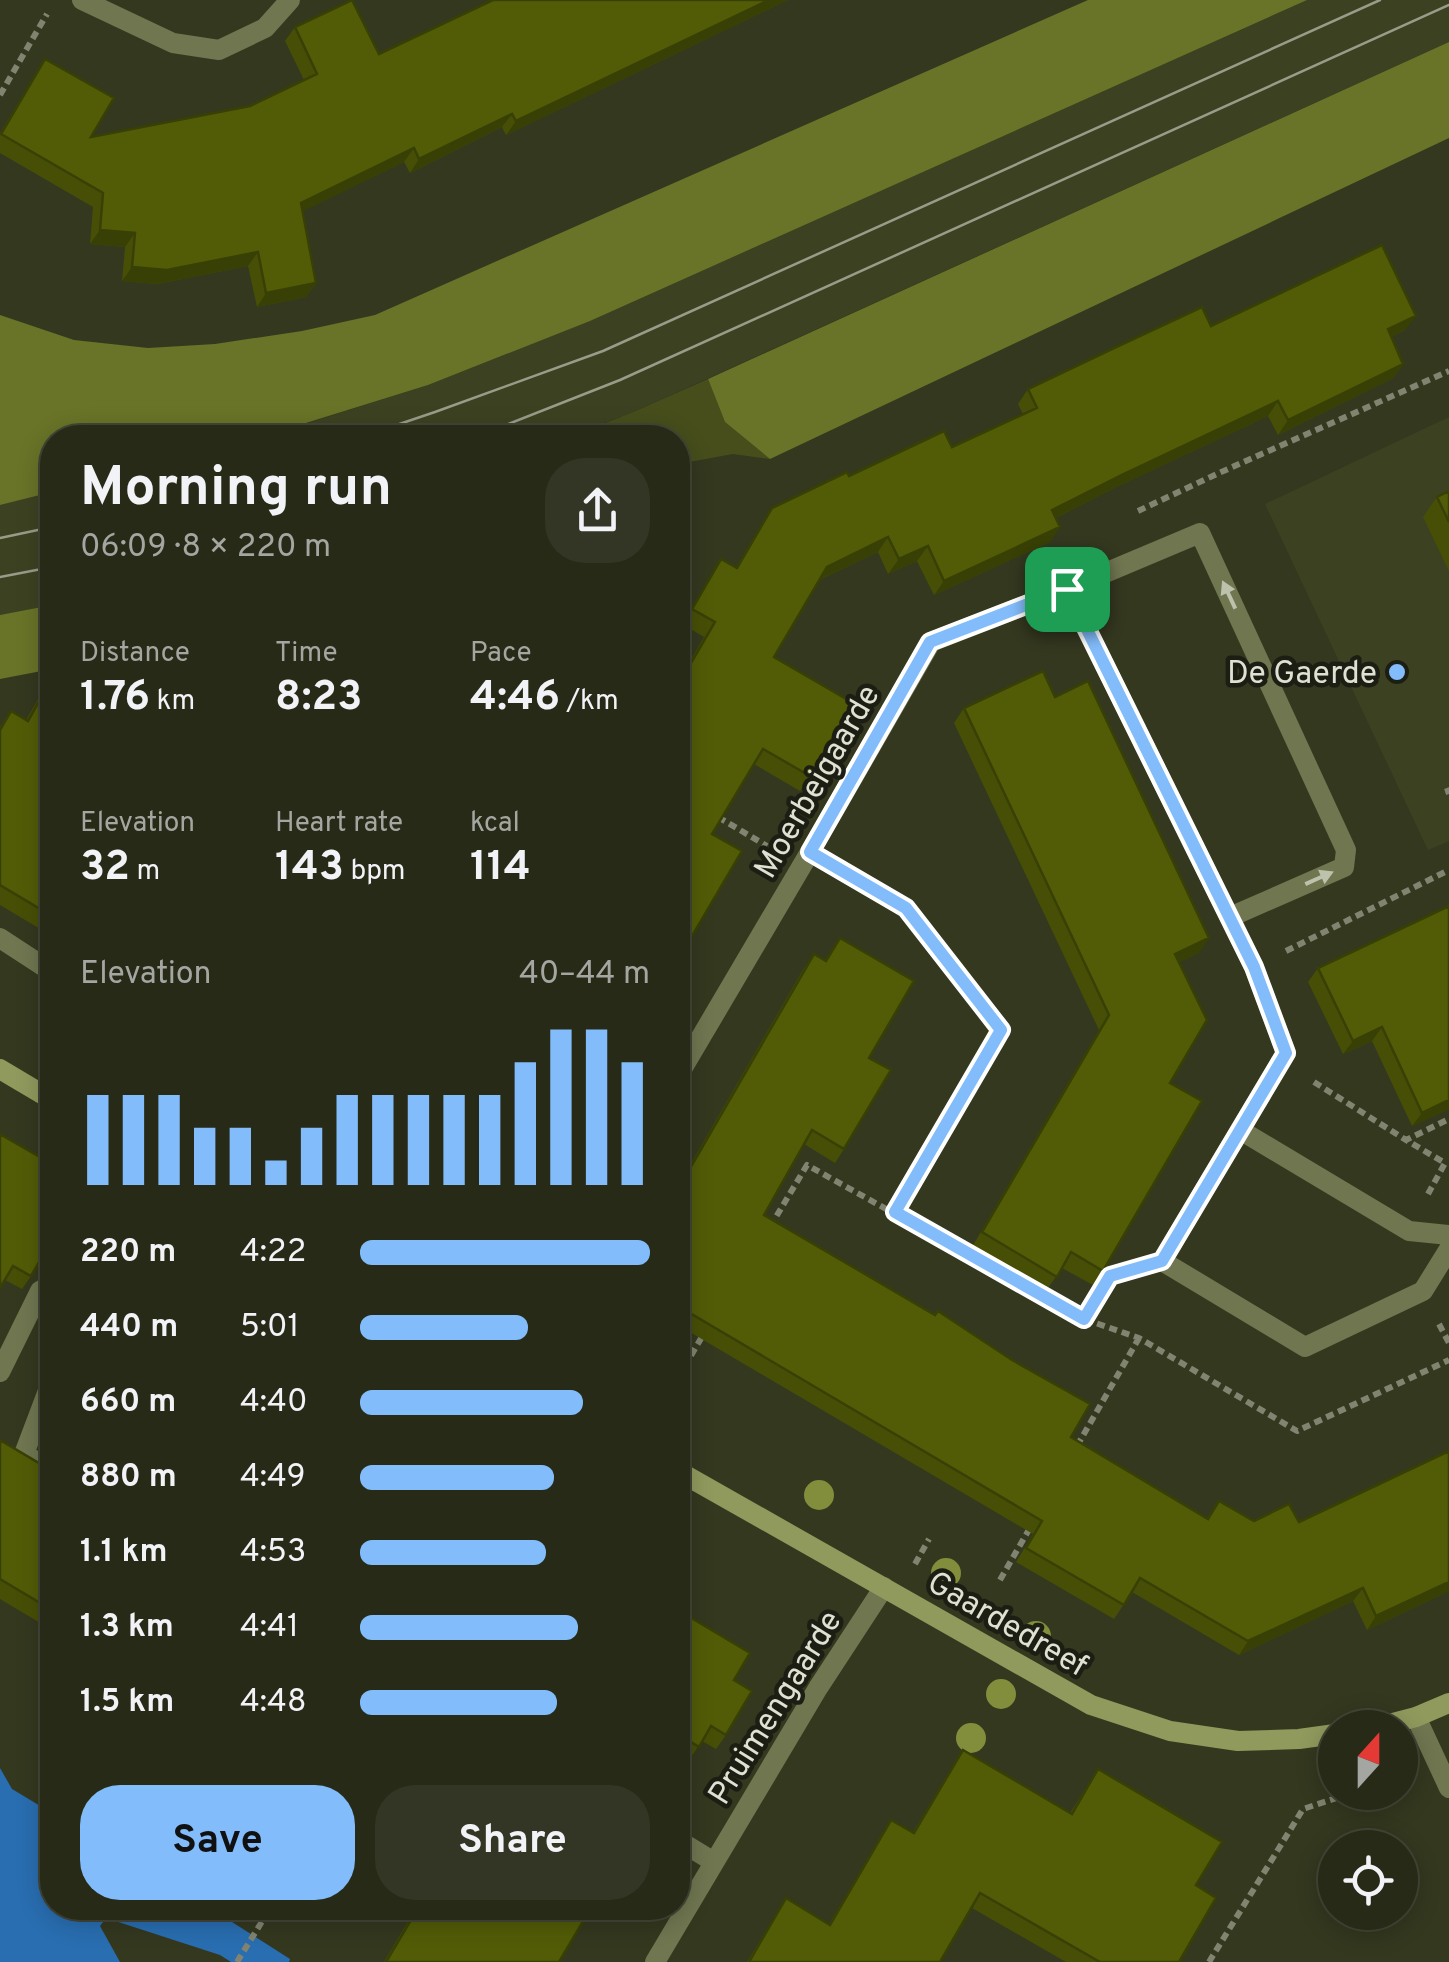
<!DOCTYPE html>
<meta charset="utf-8">
<style>
:root{--surface:#272a17;--page:#333624;--text:#f1f3f6;--muted:#a4a7a1;--line:#434636;--accent:#82bcfa}
body{margin:0;font-family:Overpass,sans-serif;background:var(--page);color:var(--text);height:100vh;display:flex;flex-direction:column;font-size:38px;white-space:nowrap}
*{box-sizing:border-box;margin:0}
p{font-size:32px;color:var(--muted)}
.icon{flex:none;width:55px;height:55px;fill:none;stroke:currentColor;stroke-width:2;stroke-linecap:round;stroke-linejoin:round}
.map{position:relative;flex:1;overflow:hidden}
.side{position:absolute;left:40px;top:425px;width:650px;height:1495px;display:flex;flex-direction:column;background:var(--surface);border-radius:40px;box-shadow:0 5px 25px #0003,0 0 0 2px var(--line)}
.side>*{flex:none}
.needle{width:65px;rotate:21deg}
.controls{position:absolute;left:1318px;top:1710px;display:grid;gap:20px}
.controls a{display:grid;place-items:center;width:100px;height:100px;border-radius:50%;background:var(--surface);box-shadow:0 5px 25px #0003,0 0 0 2px var(--line);font-size:50px}
.pin{position:absolute;display:grid;place-items:center;width:85px;height:85px;color:#fff;margin:-42px;border-radius:20px;box-shadow:0 5px 15px #0006}
.round{display:grid;place-items:center;flex:none;width:105px;height:105px;border-radius:40px;background:var(--page)}
.head{display:flex;align-items:center;justify-content:space-between;height:170px;padding:0 40px}
h1{font-size:55px;font-weight:700;line-height:75px}
.stats{display:grid;grid-template-columns:repeat(3,1fr);gap:15px;height:170px;padding:10px 40px}
.stats div{display:grid;align-content:center}
.stats b{font-size:42px;font-weight:700}
.stats small{font-size:28px;font-weight:400}
.stats p{font-size:28px}
.chart{height:280px;padding:20px 40px}
.chart p{display:flex;justify-content:space-between}
.chart svg{width:100%;height:180px;margin-top:10px;stroke:var(--accent);stroke-width:6}
.cta{display:flex;gap:20px;margin-top:auto;padding:20px 40px}
.cta a{flex:1;height:115px;border-radius:40px;background:var(--accent);color:#111;font-size:40px;font-weight:700;line-height:115px;text-align:center}
.cta a+a{background:var(--page);color:var(--text)}
ul{padding:0 40px;list-style:none;font-size:32px}
li{display:grid;grid-template-columns:160px 120px 1fr;align-items:center;height:75px}
li i{height:25px;border-radius:12px;background:var(--accent)}
.map>svg:first-child{display:block}
.built{fill:#3c4221}
.green{fill:#474e1c}
.forest{fill:#697428}
.water{fill:#296eb1}
.lines{fill:none;stroke-linecap:round;stroke-linejoin:round}
.path{stroke:#818470;stroke-width:6;stroke-dasharray:8 5;stroke-linecap:butt}
.lane{stroke:#6f7650;stroke-width:20}
.street{stroke:#6f7650;stroke-width:20}
.secondary{stroke:#909a5d;stroke-width:20}
.tram{stroke:#999c89;stroke-width:2.5}
.tree{fill:#828e3b}
.wall{fill:#474f06}
.shaded-wall{fill:#394005}
.building{fill:#525c07;stroke:#394005;stroke-width:2.5}
.oneway{fill:#bdc2ac}
.route-casing{stroke:#fff;stroke-width:20}
.route{stroke:#82bcfa;stroke-width:12}
.poi-dot{fill:#82bcfa;stroke:#1c1e13;stroke-width:4}
.labels{text-anchor:middle;stroke-width:9;stroke-linejoin:round;paint-order:stroke}
.poi-label{font-size:32px;fill:#dfe2d3;stroke:#1c1e13;text-anchor:end}
.street-label{font-size:32px;fill:#dfe2d3;stroke:#1c1e13}
</style>
<div class="map">
<svg width="1449" height="1962" viewBox="0 0 1449 1962">
<rect width="100%" height="100%" fill="#34381f"/>
<path class="built" d="M 1307,0 L 1449,0 L 1449,42 L 638,410 L 568,437 L 261,438 L 428,385 L 590,321 Z
M 1449,417 L 1449,841 L 1428,850 L 1265,504 Z
M 52,492 L 52,605 L 0,615 L 0,505 Z"/>
<path class="green" d="M 708,379 L 725,422 L 770,459 L 733,454 L 678,464 L 678,438 L 568,438 L 638,410 Z"/>
<path class="forest" d="M 1088,0 L 1307,0 L 590,321 L 428,385 L 261,437 L 52,438 L 52,492 L 0,505 L 0,315 L 74,340 L 148,348 L 215,344 L 302,331 L 375,315 Z
M 1449,42 L 1449,138 L 770,459 L 725,422 L 708,379 Z
M 52,605 L 52,669 L 0,679 L 0,615 Z"/>
<path class="water" d="M 0,1768 L 12,1789 L 52,1813 L 52,1908 L 210,1908 L 290,1959 L 289,1962 L 231,1962 L 220,1955 L 106,1918 L 100,1926 L 120,1962 L 0,1962 Z"/>
<g class="lines">
<path class="path" d="M 0,95 L 47,14
M 1138,511 L 1219,473 L 1449,371
M 1447,788 L 1449,794
M 718,817 L 767,846
M 842,870 L 907,908 L 1001,1030 L 895,1212
M 1286,951 L 1449,870
M 1314,1082 L 1406,1140
M 1428,1194 L 1445,1163 L 1406,1140 L 1449,1119
M 770,1227 L 807,1165 L 1084,1319 L 1139,1338 L 1297,1431 L 1449,1360
M 1084,1319 L 1110,1275 L 1127,1271
M 1439,1324 L 1449,1343
M 678,1378 L 703,1335
M 1077,1446 L 1139,1338
M 915,1564 L 929,1539
M 1000,1580 L 1031,1526
M 237,1962 L 266,1915 L 276,1908
M 1209,1962 L 1303,1809 L 1355,1792"/>
<path class="lane" d="M 82,0 L 173,43 L 219,50 L 265,28 L 290,0"/>
<path class="street" d="M 1067,589 L 1200,533 L 1346,850 L 1344,867 L 1230,917
M 0,938 L 52,972
M 678,1076 L 810,852 L 931,642 L 1067,589 L 1254,967 L 1286,1053 L 1162,1261 L 1305,1347 L 1423,1291 L 1449,1249
M 1240,1130 L 1409,1231 L 1449,1235
M 0,1372 L 40,1291 L 52,1284
M 52,1380 L 24,1454 L 52,1471
M 1416,1717 L 1449,1788
M 678,1840 L 714,1862
M 655,1962 L 818,1688 L 884,1587"/>
<path class="secondary" d="M 0,1069 L 52,1100
M 678,1471 L 1091,1705 L 1170,1731 L 1238,1741 L 1299,1739 L 1335,1734
M 1374,1728 L 1416,1717 L 1449,1703"/>
<path class="tram" d="M 358,438 L 435,412 L 603,351 L 1380,0
M 473,438 L 620,380 L 1449,5
M 0,538 L 52,527
M 0,577 L 52,567"/>
</g>
<g class="tree">
<circle cx="819" cy="1495" r="15"/>
<circle cx="946" cy="1573" r="15"/>
<circle cx="1036" cy="1636" r="15"/>
<circle cx="1001" cy="1694" r="15"/>
<circle cx="971" cy="1738" r="15"/>
</g>
<path class="wall" d="M 788,0 L 506,135 L 502,127 L 410,173 L 404,162 L 302,211 L 316,283 L 306,297 L 257,307 L 248,266 L 157,284 L 122,281 L 125,247 L 90,244 L 93,207 L 0,153 L 0,133 L 45,59 L 91,137 L 250,106 L 304,80 L 285,41 L 295,27 L 379,54 Z
M 1211,326 L 1405,330 L 1391,337 L 1403,364 L 1393,378 L 1278,435 L 1268,416 L 1112,489 L 1056,518 L 1050,542 L 934,595 L 917,561 L 888,574 L 878,552 L 819,580 L 774,657 L 810,776 L 800,791 L 754,764 L 712,834 L 678,960 L 678,682 L 704,637 L 682,624 L 721,559 L 736,568 L 772,508 L 849,476 L 952,447 L 1023,414 L 1018,404 L 1028,389 Z
M 1449,491 L 1449,571 L 1423,517 L 1437,497 Z
M 52,675 L 51,770 L 52,936 L 0,905 L 0,727 L 11,711 L 26,720 Z
M 1055,697 L 1199,953 L 1179,962 L 1170,1083 L 1103,1271 L 1093,1285 L 1062,1268 L 1046,1291 L 972,1247 L 1099,1030 L 954,723 L 964,708 Z
M 1449,906 L 1449,1109 L 1412,1126 L 1372,1041 L 1343,1054 L 1308,982 L 1318,968 Z
M 840,938 L 869,1058 L 844,1149 L 835,1163 L 804,1144 L 764,1215 L 1071,1437 L 1207,1518 L 1219,1501 L 1254,1521 L 1299,1522 L 1449,1451 L 1449,1591 L 1367,1630 L 1353,1601 L 1239,1655 L 1132,1592 L 1114,1619 L 1016,1562 L 1033,1534 L 678,1325 L 678,1186 L 804,968 L 814,954 L 825,961 Z
M 41,1218 L 31,1276 L 22,1289 L 5,1280 Z
M 52,1437 L 52,1456 L 45,1451 Z
M 0,1440 L 39,1463 L 52,1466 L 52,1630 L 0,1599 Z
M 678,1610 L 734,1680 L 726,1735 L 716,1749 L 702,1741 L 689,1760 L 678,1754 Z
M 963,1750 L 1070,1813 L 1098,1769 L 1196,1885 L 1179,1962 L 1066,1962 L 972,1908 L 940,1962 L 747,1962 L 786,1898 L 829,1924 L 891,1820 L 913,1832 Z
M 416,1908 L 591,1908 L 559,1962 L 384,1962 Z"/>
<path class="shaded-wall" d="M 769,0 L 788,0 L 506,135 L 516,121 Z
M 512,114 L 502,127 L 410,173 L 419,159 Z
M 414,148 L 404,162 L 291,217 L 301,203 Z
M 100,230 L 135,233 L 125,247 L 90,244 Z
M 258,252 L 248,266 L 157,284 L 122,281 L 132,267 Z
M 316,283 L 306,297 L 257,307 L 266,293 Z
M 1416,316 L 1405,330 L 1377,344 L 1388,329 Z
M 1403,364 L 1393,378 L 1278,435 L 1288,420 Z
M 1278,401 L 1268,416 L 1112,489 L 1042,525 L 1052,510 L 1122,475 Z
M 1060,527 L 1050,542 L 934,595 L 944,581 Z
M 888,537 L 878,552 L 816,581 L 827,567 Z
M 928,546 L 917,561 L 888,574 L 899,559 Z
M 1209,938 L 1199,953 L 1165,969 L 1175,954 Z
M 1382,1027 L 1372,1041 L 1343,1054 L 1353,1041 Z
M 1449,1100 L 1449,1109 L 1412,1126 L 1422,1113 Z
M 1449,1582 L 1449,1591 L 1367,1630 L 1376,1616 Z
M 1363,1588 L 1353,1601 L 1239,1655 L 1248,1641 Z"/>
<path class="building" d="M 352,0 L 379,54 L 493,0 L 769,0 L 516,121 L 512,114 L 419,159 L 414,148 L 301,203 L 316,283 L 266,293 L 258,252 L 167,270 L 132,267 L 135,233 L 100,230 L 103,193 L 1,134 L 45,59 L 114,98 L 91,137 L 250,106 L 317,74 L 295,27 Z
M 1382,245 L 1416,316 L 1388,329 L 1403,364 L 1288,420 L 1278,401 L 1122,475 L 1052,510 L 1060,527 L 944,581 L 928,546 L 899,559 L 888,537 L 827,567 L 774,657 L 853,703 L 810,776 L 763,749 L 712,834 L 742,851 L 678,960 L 678,685 L 715,622 L 692,609 L 721,559 L 737,568 L 772,508 L 847,472 L 849,476 L 944,431 L 952,447 L 1037,408 L 1028,389 L 1112,349 L 1202,307 L 1211,326 Z
M 1449,491 L 1449,522 L 1437,497 Z
M 1043,671 L 1055,697 L 1088,681 L 1209,938 L 1175,954 L 1207,1020 L 1170,1083 L 1202,1101 L 1103,1271 L 1071,1252 L 1057,1277 L 982,1232 L 1109,1015 L 964,708 Z
M 52,678 L 51,770 L 52,916 L 0,885 L 0,730 L 11,711 L 28,721 Z
M 1449,906 L 1449,1100 L 1422,1113 L 1382,1027 L 1353,1041 L 1318,968 Z
M 840,938 L 914,981 L 869,1058 L 891,1070 L 844,1149 L 812,1130 L 764,1215 L 935,1315 L 938,1311 L 1012,1360 L 1090,1404 L 1071,1437 L 1208,1519 L 1219,1501 L 1254,1521 L 1289,1504 L 1299,1522 L 1449,1451 L 1449,1582 L 1376,1616 L 1363,1588 L 1248,1641 L 1140,1578 L 1124,1605 L 1026,1548 L 1042,1521 L 678,1306 L 678,1272 L 685,1259 L 678,1255 L 678,1189 L 814,954 L 826,961 Z
M 0,1134 L 52,1164 L 52,1198 L 41,1218 L 52,1224 L 52,1240 L 31,1276 L 13,1266 L 0,1288 Z
M 0,1440 L 39,1463 L 41,1460 L 52,1466 L 52,1610 L 0,1579 Z
M 678,1610 L 750,1653 L 734,1680 L 752,1691 L 726,1735 L 711,1726 L 699,1747 L 678,1734 Z
M 963,1750 L 1072,1814 L 1098,1769 L 1222,1842 L 1196,1885 L 1216,1898 L 1179,1962 L 1100,1962 L 980,1893 L 940,1962 L 749,1962 L 786,1898 L 830,1925 L 891,1820 L 914,1833 Z
M 418,1908 L 591,1908 L 559,1962 L 386,1962 Z"/>
<defs><path id="oneway-solid" d="M-6-.8H1V-3.2L6.5 0L1 3.2V.8H-6Z" transform="scale(2.5)"/></defs>
<g class="oneway">
<use href="#oneway-solid" transform="translate(1229 595) rotate(-115)"/>
<use href="#oneway-solid" transform="translate(1319 878) rotate(-24)"/>
</g>
<g class="lines">
<g class="route-casing">
<path id="route" d="M 1067,589 L 1254,967 L 1286,1053 L 1162,1261 L 1110,1276 L 1084,1319 L 895,1212 L 1001,1030 L 906,908 L 810,852 L 930,642 Z"/>
</g>
<use href="#route" class="route"/>
</g>
<circle class="poi-dot" cx="1397" cy="672" r="10"/>
<g class="labels">
<g class="poi-label">
<text x="1377" y="683">De Gaerde</text>
</g>
<g class="street-label">
<text transform="translate(816 781) rotate(-60)" y="11">Moerbeigaarde</text>
<text transform="translate(1008 1623) rotate(30)" y="11">Gaardedreef</text>
<text transform="translate(774 1707) rotate(-58)" y="11">Pruimengaarde</text>
</g>
</g>
</svg>
<div class="controls">
<a><svg class="needle" viewBox="-14 -14 28 28"><path d="M0-13l5 13h-10z" fill="#e53935"/><path d="M0 13l5-13h-10z" fill="#a4a7a1"/></svg></a>
<a><svg class="icon" aria-label="locate" viewBox="0 0 24 24"><circle cx="12" cy="12" r="6"/><path d="M12 2v4M12 18v4M2 12h4M18 12h4"/></svg></a>
</div>
<div class="pin" style="left:1067px;top:589px;background:#1e9e55"><svg class="icon" aria-label="arrive" viewBox="0 0 24 24"><path d="M6 21V4h12l-3 4 3 4H6"/></svg></div>
<section class="side">
<div class="head"><div><h1>Morning run</h1><p>06:09 · 8 × 220 m</p></div><a class="round"><svg class="icon" aria-label="share" viewBox="0 0 24 24"><path d="M12 15V3M7 8l5-5 5 5M5 13v7h14v-7"/></svg></a></div>
<div class="stats">
<div><p>Distance</p><b>1.76<small> km</small></b></div>
<div><p>Time</p><b>8:23</b></div>
<div><p>Pace</p><b>4:46<small> /km</small></b></div>
</div>
<div class="stats">
<div><p>Elevation</p><b>32<small> m</small></b></div>
<div><p>Heart rate</p><b>143<small> bpm</small></b></div>
<div><p>kcal</p><b>114</b></div>
</div>
<div class="chart"><p><span>Elevation</span>40–44 m</p>
<svg viewBox="0 0 160 44" preserveAspectRatio="none"><path d="M5 44V22M15 44V22M25 44V22M35 44V30M45 44V30M55 44V38M65 44V30M75 44V22M85 44V22M95 44V22M105 44V22M115 44V22M125 44V14M135 44V6M145 44V6M155 44V14"/></svg>
</div>
<ul>
<li><b>220 m</b>4:22<i style="width:100%"></i></li>
<li><b>440 m</b>5:01<i style="width:58%"></i></li>
<li><b>660 m</b>4:40<i style="width:77%"></i></li>
<li><b>880 m</b>4:49<i style="width:67%"></i></li>
<li><b>1.1 km</b>4:53<i style="width:64%"></i></li>
<li><b>1.3 km</b>4:41<i style="width:75%"></i></li>
<li><b>1.5 km</b>4:48<i style="width:68%"></i></li>
</ul>
<div class="cta"><a>Save</a><a>Share</a></div>
</section>
</div>
